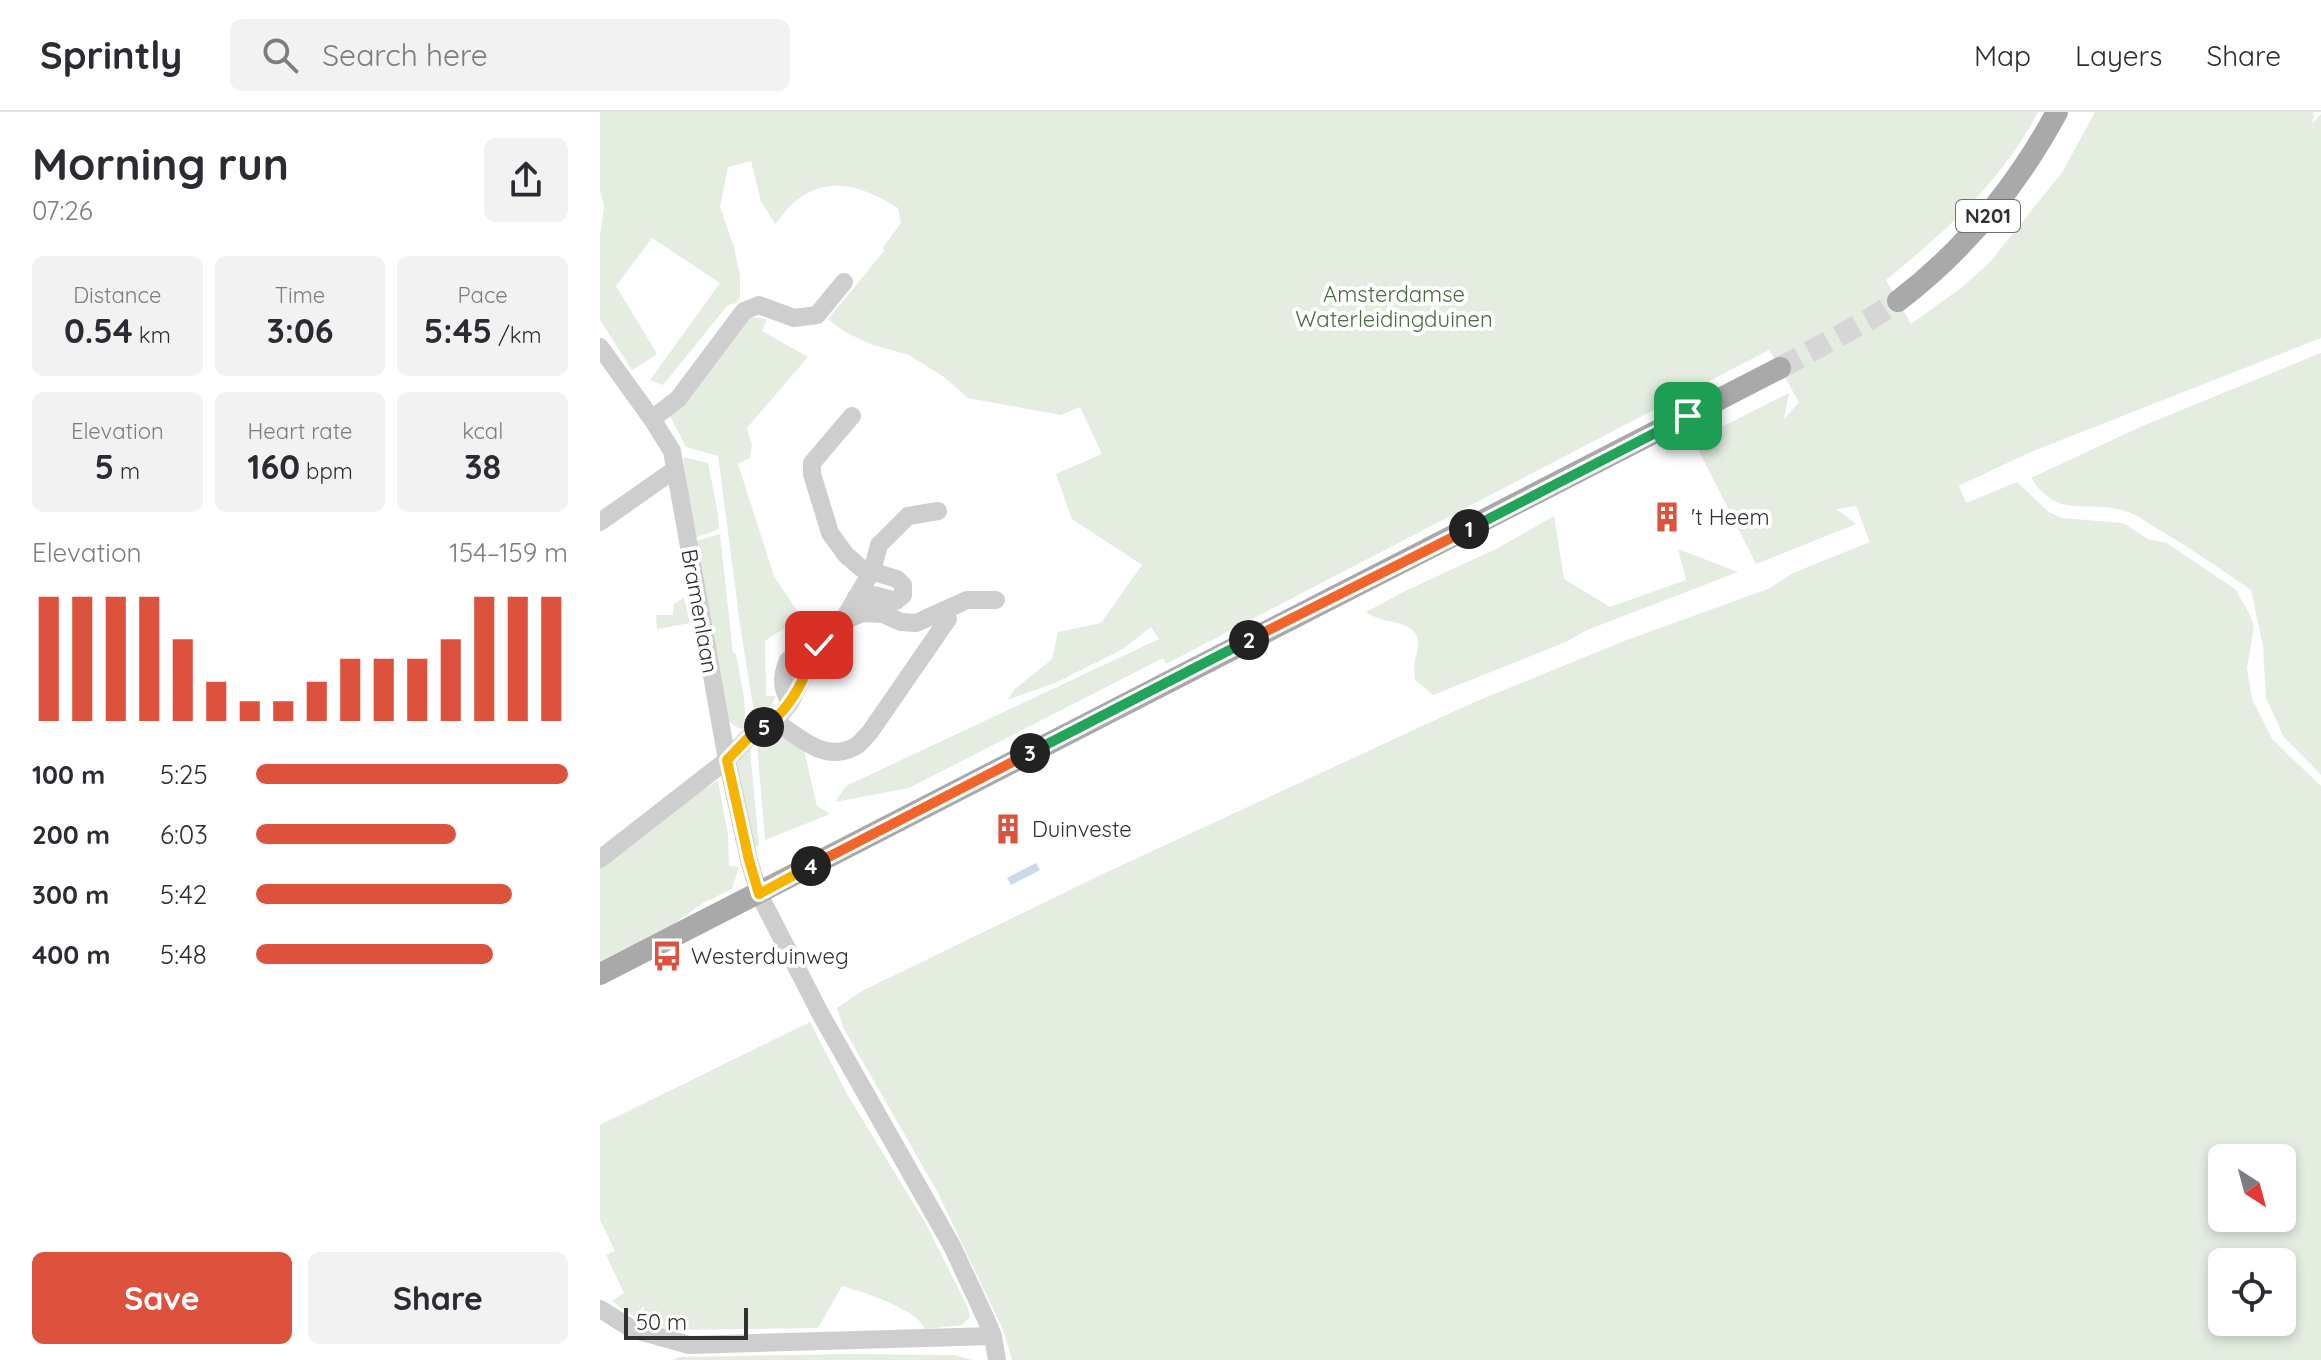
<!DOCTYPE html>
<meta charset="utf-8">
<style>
:root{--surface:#fff;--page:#f2f2f3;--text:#2b2b33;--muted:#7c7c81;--line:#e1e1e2;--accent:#dd523d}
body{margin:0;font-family:Quicksand,sans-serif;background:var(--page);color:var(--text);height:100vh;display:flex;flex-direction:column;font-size:30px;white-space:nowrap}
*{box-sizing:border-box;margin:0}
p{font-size:26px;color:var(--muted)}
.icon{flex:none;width:44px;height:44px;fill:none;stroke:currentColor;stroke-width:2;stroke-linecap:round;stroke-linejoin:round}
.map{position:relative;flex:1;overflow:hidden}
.panel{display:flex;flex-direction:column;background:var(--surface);width:600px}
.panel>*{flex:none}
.needle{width:52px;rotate:144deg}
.controls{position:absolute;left:1608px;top:1032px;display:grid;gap:16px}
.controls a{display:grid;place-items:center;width:88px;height:88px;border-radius:12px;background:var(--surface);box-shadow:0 4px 12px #0003;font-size:40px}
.scale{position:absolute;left:24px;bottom:20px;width:124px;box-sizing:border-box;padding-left:8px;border:4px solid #313131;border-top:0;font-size:22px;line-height:28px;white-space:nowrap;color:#313131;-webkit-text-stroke:6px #fff;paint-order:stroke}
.pin{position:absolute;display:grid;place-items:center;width:68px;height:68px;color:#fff;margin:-34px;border-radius:16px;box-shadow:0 4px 12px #0006}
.km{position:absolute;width:40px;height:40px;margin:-20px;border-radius:50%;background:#222;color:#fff;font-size:22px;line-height:40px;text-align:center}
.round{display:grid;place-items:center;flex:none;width:84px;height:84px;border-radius:12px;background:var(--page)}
.headline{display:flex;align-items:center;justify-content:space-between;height:136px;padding:0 32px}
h1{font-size:44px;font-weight:700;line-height:60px}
.figures{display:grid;grid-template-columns:repeat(3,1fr);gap:12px;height:136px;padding:8px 32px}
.figures div{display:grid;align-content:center;border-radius:12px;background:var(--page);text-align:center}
.figures b{font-size:34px;font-weight:700}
.figures small{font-size:22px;font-weight:400}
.figures p{font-size:22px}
.chart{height:224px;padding:16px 32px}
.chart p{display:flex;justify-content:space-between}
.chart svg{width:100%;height:144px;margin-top:8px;stroke:var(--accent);stroke-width:6}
.cta{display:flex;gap:16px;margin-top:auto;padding:16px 32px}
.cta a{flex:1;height:92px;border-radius:12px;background:var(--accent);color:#fff;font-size:32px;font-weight:700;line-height:92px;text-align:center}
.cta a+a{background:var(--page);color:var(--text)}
ul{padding:0 32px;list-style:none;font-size:26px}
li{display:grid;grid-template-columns:128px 96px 1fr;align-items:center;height:60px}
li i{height:20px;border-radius:10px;background:var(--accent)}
header{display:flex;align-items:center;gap:48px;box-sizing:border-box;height:112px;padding:0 40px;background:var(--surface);border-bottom:2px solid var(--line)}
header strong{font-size:38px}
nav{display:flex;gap:44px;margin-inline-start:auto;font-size:28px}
.search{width:560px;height:72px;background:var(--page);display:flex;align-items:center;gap:20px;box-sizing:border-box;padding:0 28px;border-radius:12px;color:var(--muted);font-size:30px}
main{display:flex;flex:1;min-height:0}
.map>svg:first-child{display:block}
.green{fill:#e4ede0;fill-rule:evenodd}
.water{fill:#cdd9eb}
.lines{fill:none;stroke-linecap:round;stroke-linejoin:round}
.major-tunnel{stroke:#d6d6d6;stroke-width:22;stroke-dasharray:22 11;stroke-linecap:butt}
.minor{stroke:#cecece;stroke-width:18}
.major{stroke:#a9a9a9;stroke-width:22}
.split-1-casing{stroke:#fff;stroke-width:16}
.split-2-casing{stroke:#fff;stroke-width:16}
.split-3-casing{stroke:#fff;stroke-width:16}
.split-4-casing{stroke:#fff;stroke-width:16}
.split-5-casing{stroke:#fff;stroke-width:16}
.split-6-casing{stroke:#fff;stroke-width:16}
.split-1{stroke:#22a559;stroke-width:10}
.split-2{stroke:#f0652b;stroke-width:10}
.split-3{stroke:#22a559;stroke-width:10}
.split-4{stroke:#f0652b;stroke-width:10}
.split-5{stroke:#f5b400;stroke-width:10}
.split-6{stroke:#f5b400;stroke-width:10}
.labels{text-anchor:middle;stroke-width:8;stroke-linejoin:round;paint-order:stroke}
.shield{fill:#fff;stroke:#6f6f6f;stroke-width:2}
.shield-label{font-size:20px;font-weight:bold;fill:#313131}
.park-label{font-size:22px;fill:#4b6b40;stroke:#fff}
.poi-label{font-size:22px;fill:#313131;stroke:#fff;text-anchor:start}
.street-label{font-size:22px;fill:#313131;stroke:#fff}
</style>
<header>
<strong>Sprintly</strong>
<div class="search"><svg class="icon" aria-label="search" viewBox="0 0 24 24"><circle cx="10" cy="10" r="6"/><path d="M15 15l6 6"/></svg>Search here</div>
<nav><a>Map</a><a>Layers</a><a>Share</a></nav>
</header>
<main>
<section class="panel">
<div class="headline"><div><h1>Morning run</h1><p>07:26</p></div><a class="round"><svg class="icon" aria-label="share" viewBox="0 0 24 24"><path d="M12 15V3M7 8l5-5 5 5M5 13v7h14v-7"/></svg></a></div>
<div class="figures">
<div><p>Distance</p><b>0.54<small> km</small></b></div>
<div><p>Time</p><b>3:06</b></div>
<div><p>Pace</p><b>5:45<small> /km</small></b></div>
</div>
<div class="figures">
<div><p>Elevation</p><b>5<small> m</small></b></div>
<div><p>Heart rate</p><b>160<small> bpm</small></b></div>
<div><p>kcal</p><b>38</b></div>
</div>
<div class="chart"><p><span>Elevation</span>154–159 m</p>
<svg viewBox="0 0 160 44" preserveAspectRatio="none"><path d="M5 44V6M15 44V6M25 44V6M35 44V6M45 44V19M55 44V32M65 44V38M75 44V38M85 44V32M95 44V25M105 44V25M115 44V25M125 44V19M135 44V6M145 44V6M155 44V6"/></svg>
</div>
<ul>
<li><b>100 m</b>5:25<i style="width:100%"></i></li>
<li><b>200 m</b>6:03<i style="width:64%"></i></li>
<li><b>300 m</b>5:42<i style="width:82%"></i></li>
<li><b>400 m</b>5:48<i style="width:76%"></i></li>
</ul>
<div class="cta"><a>Save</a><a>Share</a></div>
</section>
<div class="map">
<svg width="1721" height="1248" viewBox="0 0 1721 1248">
<rect width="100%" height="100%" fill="#fff"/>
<path class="green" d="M 0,0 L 1438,0 C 1403,68 1345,120 1286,168 L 1311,212 L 1361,176 L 1390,150 L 1463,59 L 1495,0 L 1713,0 L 1714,5 L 1712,12 L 1721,2 L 1721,226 L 1431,340 L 1360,373 L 1358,371 L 1366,391 L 1417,370 L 1450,401 L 1462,406 L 1523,411 L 1548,427 L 1567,431 L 1636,478 L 1650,503 L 1654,515 L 1647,556 L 1652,587 L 1672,627 L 1721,674 L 1721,1248 L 412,1248 L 403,1218 L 338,1081 L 244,917 L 237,896 L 262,879 L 507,760 L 870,592 L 1024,529 L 1168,477 L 1193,461 L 1270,430 L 1256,394 L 1236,397 L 1256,412 L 1156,452 L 1094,329 L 1189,281 L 1184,307 L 1199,290 L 1169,238 L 566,552 L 563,546 L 309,676 L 235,690 L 246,674 L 559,527 L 551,515 L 523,537 L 455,571 L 407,588 L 415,577 L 452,547 L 458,520 L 501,511 L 542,453 L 472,407 L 456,362 L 502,342 L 480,295 L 461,303 L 368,286 L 344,265 L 309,243 L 270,232 L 245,220 L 228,207 L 284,139 L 283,135 L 301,111 L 298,96 C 265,76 232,62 197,88 C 189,94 182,104 175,112 L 161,89 L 151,49 L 128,55 L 120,95 L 134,135 L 140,163 L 140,184 L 136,191 L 128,193 L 63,273 L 50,268 L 120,171 L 52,126 L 16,174 L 57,242 L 32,258 L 0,208 L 0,124 L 4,94 L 0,79 ZM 1622,1046 L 1682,1046 L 1682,1106 L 1622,1106 ZM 1622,1150 L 1682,1150 L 1682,1210 L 1622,1210 Z
M 150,205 L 167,207 L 162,219 L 208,245 L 147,316 L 152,333 L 150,346 L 138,352 L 174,464 L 201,505 L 165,529 L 166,584 L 176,584 L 167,603 L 156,612 L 141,520 L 118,344 L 86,335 L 70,304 Z
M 1721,241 L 1721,663 L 1684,625 L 1666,586 L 1663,534 L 1651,478 C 1622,458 1593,438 1563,420 C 1552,414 1542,406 1531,401 C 1490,385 1460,411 1431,366 L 1540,315 Z
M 83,345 L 108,351 L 117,397 L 119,417 L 94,426 Z
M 954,404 L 964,467 L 1010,495 L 1086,468 L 1078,437 L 1138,460 L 987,518 L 966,530 L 833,583 L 815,568 C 815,564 814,559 814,555 C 814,547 819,538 818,530 C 816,506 782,513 766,500 L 803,480 L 898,436 Z
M 120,422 L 133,541 L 136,542 L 144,585 L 146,617 L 138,616 L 126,607 L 96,429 Z
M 84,486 L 90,511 L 57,517 L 56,503 L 73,503 L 74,492 Z
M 181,621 L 204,638 L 217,694 L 230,702 L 165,728 L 157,634 L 169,622 Z
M 150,636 L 159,734 L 152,735 L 134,650 Z
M 118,668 L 128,723 L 129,754 L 139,755 L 132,777 L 103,791 L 72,813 L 0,849 L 0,753 L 79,694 Z
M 210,910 L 247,982 L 326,1112 L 368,1196 L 370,1205 L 362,1213 L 325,1217 C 316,1196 263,1180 242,1174 L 218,1216 L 75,1218 C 49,1214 32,1205 12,1189 L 24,1181 L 6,1143 L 15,1139 L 0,1108 L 0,1013 Z
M 248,1242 L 354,1243 L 373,1248 L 73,1248 L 78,1245 Z"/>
<path class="water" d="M 436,751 L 440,758 L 411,773 L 407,766 Z"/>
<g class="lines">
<path class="major-tunnel" d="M 1180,256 L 1270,207 L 1298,189"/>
<path class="minor" d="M 0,235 L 52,307 L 72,339 L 127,648 L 149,748 L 159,782 L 220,901 L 352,1134 L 385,1205 L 393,1224 L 397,1248
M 252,304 L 212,351 L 212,362 L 230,421 L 246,443 L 261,456 L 297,467 L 303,473 L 303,483 L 296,489 L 274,483 L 256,485
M 52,307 L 78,287 L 144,199 L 159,193 L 194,206 L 217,203 L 244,170
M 0,410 L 74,358
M 242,510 L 262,501 L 283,502 L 301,510 L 316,511 L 367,488 L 396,488
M 190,591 C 181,574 181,566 188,548 L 219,533
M 175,609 C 199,625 226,652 256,634 C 261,631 266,624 270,620 L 348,507
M 0,747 L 127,648 L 150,624 L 175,609 L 190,591 L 219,533 L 242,510 L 272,459 L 279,433 L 308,404 L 338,399
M 0,1197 L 32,1217 L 89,1233 L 393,1224"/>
<path class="major" d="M 1298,189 C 1365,138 1417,74 1457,0
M 0,862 L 1180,256"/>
</g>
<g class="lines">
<g class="split-1-casing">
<path id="split-1" d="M 869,417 L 1088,304"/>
</g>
<g class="split-2-casing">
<path id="split-2" d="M 649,528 L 869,417"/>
</g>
<g class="split-3-casing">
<path id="split-3" d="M 430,641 L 649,528"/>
</g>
<g class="split-4-casing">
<path id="split-4" d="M 211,754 L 430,641"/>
</g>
<g class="split-5-casing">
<path id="split-5" d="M 164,615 L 150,624 L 127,648 L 149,748 L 159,782 L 211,754"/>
</g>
<g class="split-6-casing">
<path id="split-6" d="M 164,615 C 193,597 205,562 219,533"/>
</g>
<use href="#split-1" class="split-1"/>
<use href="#split-2" class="split-2"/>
<use href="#split-3" class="split-3"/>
<use href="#split-4" class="split-4"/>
<use href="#split-5" class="split-5"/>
<use href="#split-6" class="split-6"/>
</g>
<defs>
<g id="building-bare" transform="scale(2.4)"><path d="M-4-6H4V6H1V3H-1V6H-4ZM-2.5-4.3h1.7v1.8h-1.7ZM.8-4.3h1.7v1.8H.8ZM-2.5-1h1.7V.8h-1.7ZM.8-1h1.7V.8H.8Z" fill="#dd523d" stroke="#fff" stroke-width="2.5" paint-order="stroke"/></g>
<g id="bus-bare" transform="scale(2.4)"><path d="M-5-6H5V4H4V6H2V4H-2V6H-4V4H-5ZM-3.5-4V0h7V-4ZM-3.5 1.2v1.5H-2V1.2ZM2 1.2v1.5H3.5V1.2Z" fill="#dd523d" stroke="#fff" stroke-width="2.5" paint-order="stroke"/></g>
</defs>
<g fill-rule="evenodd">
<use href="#building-bare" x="1067" y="405"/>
<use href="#building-bare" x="408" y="717"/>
<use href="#bus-bare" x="67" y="844"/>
</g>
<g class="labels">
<rect class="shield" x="1356" y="88" width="64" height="32" rx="6"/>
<g class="shield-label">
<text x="1388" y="111">N201</text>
</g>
<g class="park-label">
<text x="794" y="190">Amsterdamse<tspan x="794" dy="25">Waterleidingduinen</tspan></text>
</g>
<g class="poi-label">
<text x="1091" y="413">'t Heem</text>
<text x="432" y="725">Duinveste</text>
<text x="91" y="852">Westerduinweg</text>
</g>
<g class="street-label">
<text transform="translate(100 499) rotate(80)" y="8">Bramenlaan</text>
</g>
</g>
</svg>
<div class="controls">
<a><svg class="needle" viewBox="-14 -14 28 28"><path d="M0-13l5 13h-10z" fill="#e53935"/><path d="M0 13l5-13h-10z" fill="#7c7c81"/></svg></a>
<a><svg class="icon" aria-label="locate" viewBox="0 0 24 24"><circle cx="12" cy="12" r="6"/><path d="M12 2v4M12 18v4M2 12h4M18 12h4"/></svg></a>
</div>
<div class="scale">50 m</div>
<div class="pin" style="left:1088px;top:304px;background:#1e9e55"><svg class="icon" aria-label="arrive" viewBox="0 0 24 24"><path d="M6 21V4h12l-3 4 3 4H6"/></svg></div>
<div class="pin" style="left:219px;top:533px;background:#d93025"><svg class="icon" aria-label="check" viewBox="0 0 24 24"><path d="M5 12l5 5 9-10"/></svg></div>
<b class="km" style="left:869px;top:417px">1</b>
<b class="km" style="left:649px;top:528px">2</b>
<b class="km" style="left:430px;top:641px">3</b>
<b class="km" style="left:211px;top:754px">4</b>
<b class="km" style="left:164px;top:615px">5</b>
</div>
</main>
